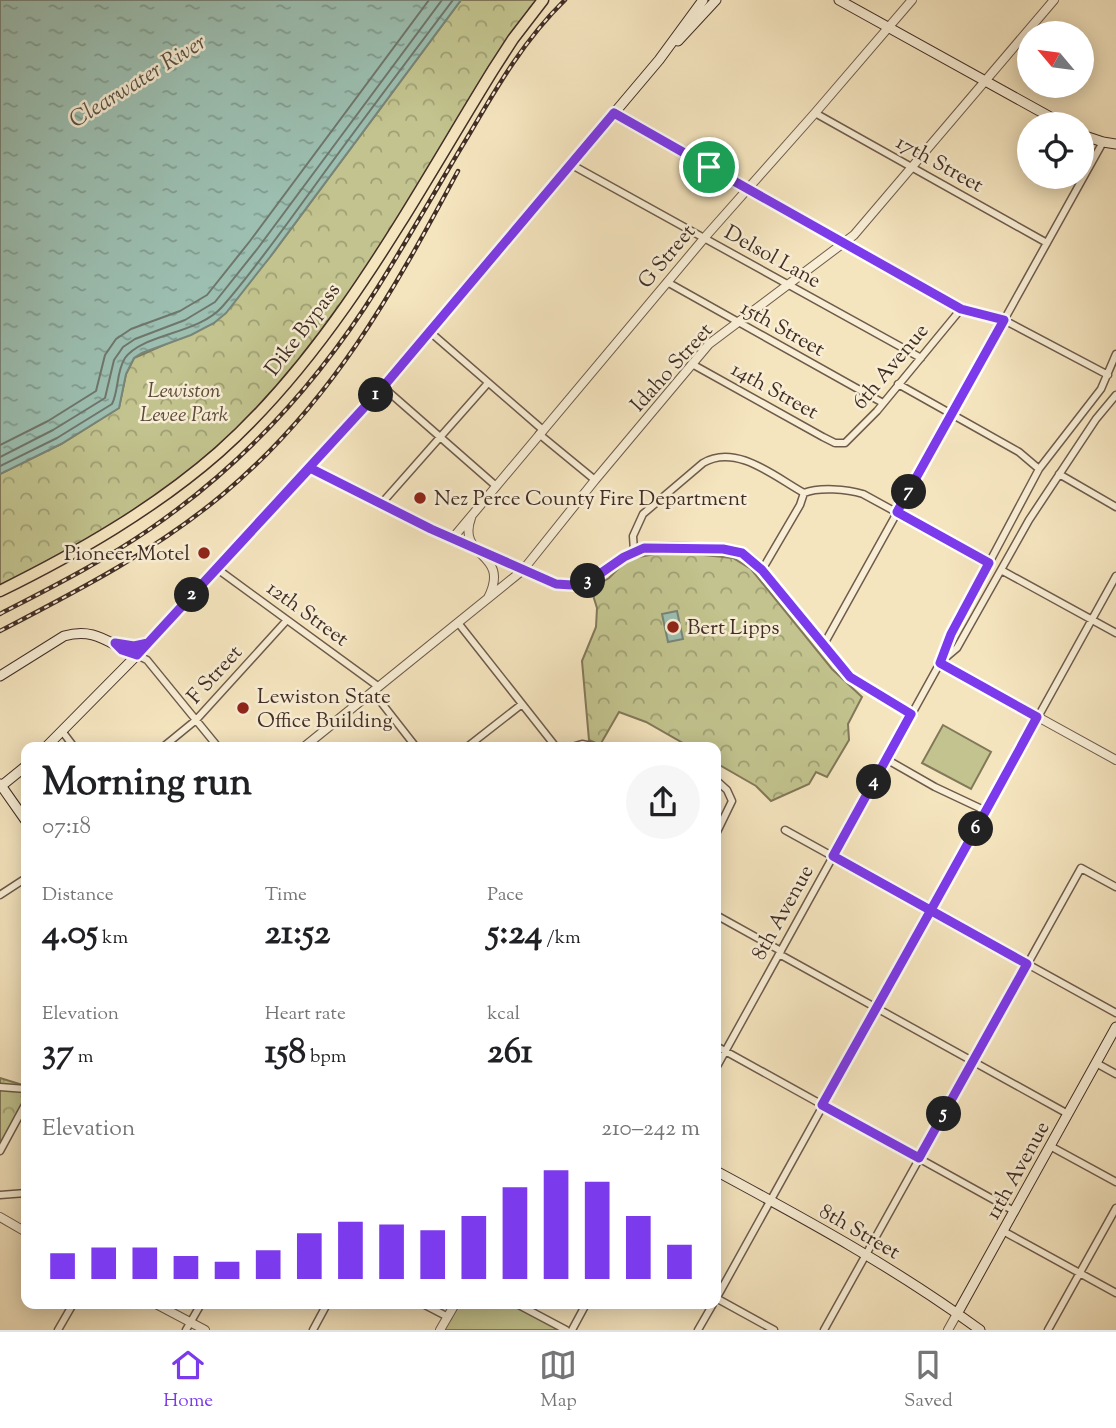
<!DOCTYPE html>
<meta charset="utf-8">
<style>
:root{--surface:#fff;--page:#f6f6f6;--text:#202124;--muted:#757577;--line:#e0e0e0;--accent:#7c3aed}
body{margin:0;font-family:"Sorts Mill Goudy",serif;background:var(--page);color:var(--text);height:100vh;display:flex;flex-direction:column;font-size:26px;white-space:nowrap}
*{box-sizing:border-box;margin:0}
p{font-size:23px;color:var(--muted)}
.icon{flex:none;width:38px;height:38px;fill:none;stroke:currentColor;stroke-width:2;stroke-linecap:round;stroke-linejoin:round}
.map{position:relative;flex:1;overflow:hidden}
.sheet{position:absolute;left:21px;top:742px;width:700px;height:567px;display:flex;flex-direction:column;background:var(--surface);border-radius:14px;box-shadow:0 4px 18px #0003}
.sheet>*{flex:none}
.needle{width:46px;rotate:299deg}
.tools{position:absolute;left:1017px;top:21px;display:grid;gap:14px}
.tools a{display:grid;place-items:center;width:77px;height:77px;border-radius:50%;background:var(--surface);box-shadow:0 4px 18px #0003;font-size:35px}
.pin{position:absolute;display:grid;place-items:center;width:60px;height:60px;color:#fff;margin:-30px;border:4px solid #fff;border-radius:50%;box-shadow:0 2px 7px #0007}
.km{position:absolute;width:35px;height:35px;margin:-18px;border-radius:50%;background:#222;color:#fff;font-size:19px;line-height:35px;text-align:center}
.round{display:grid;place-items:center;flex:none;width:74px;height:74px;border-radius:37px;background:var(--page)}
.head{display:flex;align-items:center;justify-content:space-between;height:119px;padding:0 21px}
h1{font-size:38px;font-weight:700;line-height:52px}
.figures{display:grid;grid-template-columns:repeat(3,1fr);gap:10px;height:119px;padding:7px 21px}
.figures div{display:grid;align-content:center}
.figures b{font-size:35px;font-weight:700}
.figures small{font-size:19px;font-weight:400}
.figures p{font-size:19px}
.chart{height:196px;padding:14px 21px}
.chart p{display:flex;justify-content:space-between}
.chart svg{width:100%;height:126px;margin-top:7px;stroke:var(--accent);stroke-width:6}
.tab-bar{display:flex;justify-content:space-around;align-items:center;height:98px;border-top:2px solid var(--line);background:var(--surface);font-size:19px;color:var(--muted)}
.tab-bar a{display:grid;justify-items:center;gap:4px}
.tab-bar .on{color:var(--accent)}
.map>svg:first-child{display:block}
.green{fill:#c2c38e;stroke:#82785a;stroke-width:2}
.park{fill:url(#park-crowns);stroke:#82785a;stroke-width:2}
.water{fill:url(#water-ripples);stroke:#788579;stroke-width:2}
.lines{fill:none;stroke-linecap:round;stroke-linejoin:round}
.shore{stroke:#6f766b;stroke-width:2}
.minor-casing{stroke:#6f5b4c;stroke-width:9}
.tertiary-casing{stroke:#6f5b4c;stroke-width:10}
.secondary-casing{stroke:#422d25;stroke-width:11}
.trunk-casing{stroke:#422d25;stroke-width:13}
.minor{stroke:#f8eed5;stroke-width:6}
.tertiary{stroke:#f8eed5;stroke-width:8}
.secondary{stroke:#f8eed5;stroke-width:9}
.trunk{stroke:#f5e5bf;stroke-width:10}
.rail-casing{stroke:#422d25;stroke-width:4.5}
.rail{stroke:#f8eed5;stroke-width:2;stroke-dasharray:5;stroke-linecap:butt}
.route-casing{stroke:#fff;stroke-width:14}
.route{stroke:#7c3aed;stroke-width:9}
.poi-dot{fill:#8f2418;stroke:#f8eed5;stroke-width:2.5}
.labels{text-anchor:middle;stroke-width:5;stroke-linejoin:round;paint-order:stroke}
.street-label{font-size:21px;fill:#422d25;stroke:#f8eed5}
.park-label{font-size:21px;font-style:italic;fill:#5c4b3a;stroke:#f8eed5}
.poi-label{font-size:21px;fill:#422d25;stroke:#f8eed5;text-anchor:start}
.water-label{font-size:23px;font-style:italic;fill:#585248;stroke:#f8eed5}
</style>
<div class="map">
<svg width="1116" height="1330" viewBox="0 0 1116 1330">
<defs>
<pattern id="park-crowns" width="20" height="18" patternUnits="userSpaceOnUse" patternTransform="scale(1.75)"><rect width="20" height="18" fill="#c2c38e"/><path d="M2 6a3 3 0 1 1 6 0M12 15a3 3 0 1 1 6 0" fill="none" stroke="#9f9f74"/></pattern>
<pattern id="water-ripples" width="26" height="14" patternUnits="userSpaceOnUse" patternTransform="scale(1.75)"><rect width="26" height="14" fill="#9cbfb1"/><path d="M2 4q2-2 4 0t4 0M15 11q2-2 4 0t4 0" fill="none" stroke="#819c90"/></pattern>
</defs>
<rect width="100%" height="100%" fill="#f5e5bf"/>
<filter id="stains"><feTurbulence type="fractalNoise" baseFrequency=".00286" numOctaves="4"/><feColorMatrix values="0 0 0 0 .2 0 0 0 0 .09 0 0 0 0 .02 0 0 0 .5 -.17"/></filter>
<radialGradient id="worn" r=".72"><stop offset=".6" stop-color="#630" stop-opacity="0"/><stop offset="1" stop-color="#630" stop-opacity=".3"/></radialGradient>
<path class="green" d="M 943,725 L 991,752 L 971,789 L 922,763 Z
M 455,1304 L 517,1304 L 565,1330 L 441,1330 Z"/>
<path class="park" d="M 461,0 L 543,0 L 354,295 L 286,384 L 177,486 L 0,591 L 0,474 L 61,444 L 119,408 L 126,374 L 134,358 L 214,323 L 270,257 Z
M 684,553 L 733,558 L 751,569 L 832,669 L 862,697 L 848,724 L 849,740 L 827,777 L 816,772 L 809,784 L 771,801 L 756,786 L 716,763 L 716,747 L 690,747 L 646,722 L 619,712 L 600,745 L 589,740 L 582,661 L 596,627 L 597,608 L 591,589 L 609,578 L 628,559 L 655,554 Z
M 0,1078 L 26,1086 L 26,1103 L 0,1151 Z"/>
<path class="water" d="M 0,0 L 461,0 L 270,257 L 226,313 L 214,323 L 191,335 L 142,353 L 134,358 L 126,374 L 119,408 L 61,444 L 0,474 Z
M 677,611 L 683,639 L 668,642 L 662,614 Z"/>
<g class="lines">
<path class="shore" d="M 0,445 L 48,421 L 96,391 L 105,355 L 116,339 L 131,329 L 180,311 L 207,295 L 250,241 L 429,0
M 0,457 L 53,430 L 105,398 L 114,360 L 123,347 L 135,339 L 185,320 L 215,302 L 258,248 L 442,0
M 0,466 L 57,438 L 112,404 C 119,390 116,372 125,358 C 142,334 198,334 222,307 C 256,268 286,225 316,184 C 361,122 407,61 453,0"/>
<g class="minor-casing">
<path id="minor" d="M 614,113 L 961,309 L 1004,320 L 1108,375
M 815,113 L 1047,243
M 572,165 L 921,358
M 667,282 L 883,403
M 430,332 L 543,430
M 692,364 L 823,437 L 835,443 L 845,443 L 877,411 L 961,309
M 898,384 L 1019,452 L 1039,469
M 383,387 L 496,486
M 539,434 L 595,480
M 1059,474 L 1116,507
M 381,504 L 488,383
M 634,551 L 633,536 L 643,514 L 703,463 C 736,443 775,477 804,493 C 819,487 847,489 863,494 L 989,563
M 216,568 L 379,687
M 762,570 L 800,505 L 804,493
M 1001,570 L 1116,633
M 459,624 L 556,747
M 823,646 L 1103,142
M 137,655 L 147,660 L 218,747
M 944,659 L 957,648 L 1029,520 L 1096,419 L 1116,395
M 373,692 L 416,747
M 62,731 L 74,747
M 163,747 L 196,720 L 287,620
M 467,747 L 522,704
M 572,747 L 582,744 L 597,747
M 886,759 L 935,787 L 986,811
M 716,780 L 727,790 L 732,801 L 716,834
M 785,830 L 1116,1013
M 0,895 L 26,878
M 716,915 L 781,951
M 779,954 L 1068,1114
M 716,1046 L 1014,1211
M 1096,1063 L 1116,1074
M 716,1068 L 940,663 L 955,627 L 1039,469 L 1101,389 L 1116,354
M 0,1087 L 26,1089
M 1050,1146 L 1116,1182
M 0,1151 L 26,1103
M 0,1195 L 26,1193
M 1003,1231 L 1116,1293
M 716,1298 L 774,1330
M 716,1299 L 1116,576
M 423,1304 L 448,1317
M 517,1304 L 566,1330
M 58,1330 L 73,1304
M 186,1330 L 201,1304
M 313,1330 L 327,1304
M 572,1330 L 586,1304
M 698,1330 L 713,1304
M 824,1330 L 1081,868 L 1116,887
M 1048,1330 L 1116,1208"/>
</g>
<g class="tertiary-casing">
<path id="tertiary" d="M 310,468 L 452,539 L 556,584 C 598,590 603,564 633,551 C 650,544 724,546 742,553 C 750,556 756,563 762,570 L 850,677 L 911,714
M 471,518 C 456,559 512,551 488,598
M 452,539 L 706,236 L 815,113 L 912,0
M 940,663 L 1116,760
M 304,747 L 523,570 L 595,480 L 709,344 L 854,235 L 1054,0
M 0,1217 L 26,1232
M 156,1304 L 205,1330
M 440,1330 L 455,1304
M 948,1330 L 958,1312"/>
</g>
<g class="secondary-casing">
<path id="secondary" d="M 839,0 L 1063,124
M 678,41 L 716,0
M 1082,135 L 1103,142 L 1116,144
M 115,643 L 134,646 L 146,643
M 0,676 L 64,636 C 97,627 109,645 137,655
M 46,747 L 137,655 L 383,387 L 659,60 L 703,0
M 0,784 L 26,821
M 0,787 L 26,766
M 716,1171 C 807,1220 897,1269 980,1330
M 958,1312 L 1116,1027"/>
</g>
<g class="trunk-casing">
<path id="trunk" d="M 0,591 C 77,553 154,509 219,452 C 335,349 412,201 493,70 L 513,39 L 543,0"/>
</g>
<use href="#minor" class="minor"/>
<use href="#tertiary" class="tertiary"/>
<use href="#secondary" class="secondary"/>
<use href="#trunk" class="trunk"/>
<g class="rail-casing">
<path id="rail" d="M 0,614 C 50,588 100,563 147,531 C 241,467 318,383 378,287 C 410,236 439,184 470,133 C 498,85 525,39 565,0
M 0,631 C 77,591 155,551 222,495 C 331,404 392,294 458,171"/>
</g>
<use href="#rail" class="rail"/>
</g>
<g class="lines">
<g class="route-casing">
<path id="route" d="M 709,167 L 614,113 L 383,387 L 148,643 L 137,655 L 122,650 L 115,643 L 134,646 L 148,643 L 310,468 L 431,529 L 556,584 L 572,585 L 591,580 L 624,557 L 644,548 L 723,549 L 742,553 L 762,570 L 850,677 L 911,714 L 833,856 L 1027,964 L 919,1158 L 822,1105 C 894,976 967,847 1037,717 L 940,663 L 951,634 L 989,563 L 897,512 L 1004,320 L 961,309 L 709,167"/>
</g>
<use href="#route" class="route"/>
</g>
<g class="poi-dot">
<circle cx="420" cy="498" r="7"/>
<circle cx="204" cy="553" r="7"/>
<circle cx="673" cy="627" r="7"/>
<circle cx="243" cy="708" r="7"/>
</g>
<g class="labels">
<g class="street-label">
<text transform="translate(940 163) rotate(29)" y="7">17th Street</text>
<text transform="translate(666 256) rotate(-50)" y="7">G Street</text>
<text transform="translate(773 256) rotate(29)" y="7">Delsol Lane</text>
<text transform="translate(783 328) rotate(29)" y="7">15th Street</text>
<text transform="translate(302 329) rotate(-53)" y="7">Dike Bypass</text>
<text transform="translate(890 366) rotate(-50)" y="7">6th Avenue</text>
<text transform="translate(671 367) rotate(-48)" y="7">Idaho Street</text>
<text transform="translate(775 390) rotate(29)" y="7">14th Street</text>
<text transform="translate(308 613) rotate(36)" y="7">12th Street</text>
<text transform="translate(214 674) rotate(-48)" y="7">F Street</text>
<text transform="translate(782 912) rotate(-61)" y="7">8th Avenue</text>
<text transform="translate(1017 1170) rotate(-61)" y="7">11th Avenue</text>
<text transform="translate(860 1231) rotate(30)" y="7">8th Street</text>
</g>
<g class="park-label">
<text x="184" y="397">Lewiston<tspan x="184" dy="24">Levee Park</tspan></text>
</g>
<g class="poi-label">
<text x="434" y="505">Nez Perce County Fire Department</text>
<text x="190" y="560" text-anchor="end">Pioneer Motel</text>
<text x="687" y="634">Bert Lipps</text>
<text x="257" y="703">Lewiston State<tspan x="257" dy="24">Office Building</tspan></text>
</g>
<g class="water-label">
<text transform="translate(137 80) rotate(-32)" y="8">Clearwater River</text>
</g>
</g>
<rect width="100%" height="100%" filter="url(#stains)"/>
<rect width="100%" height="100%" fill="url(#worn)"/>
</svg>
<div class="tools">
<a><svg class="needle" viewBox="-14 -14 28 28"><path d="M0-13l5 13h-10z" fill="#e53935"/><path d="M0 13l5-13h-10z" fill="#757577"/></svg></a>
<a><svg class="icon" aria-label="locate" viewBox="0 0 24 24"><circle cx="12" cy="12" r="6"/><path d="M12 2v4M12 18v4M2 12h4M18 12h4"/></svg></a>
</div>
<div class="pin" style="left:709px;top:167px;background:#1e9e55"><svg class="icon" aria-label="arrive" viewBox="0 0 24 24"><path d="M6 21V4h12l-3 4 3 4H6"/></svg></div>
<b class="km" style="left:376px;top:395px">1</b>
<b class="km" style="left:192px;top:595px">2</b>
<b class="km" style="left:588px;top:581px">3</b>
<b class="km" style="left:874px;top:782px">4</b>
<b class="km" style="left:944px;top:1114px">5</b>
<b class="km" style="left:976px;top:829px">6</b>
<b class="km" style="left:909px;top:492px">7</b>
<section class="sheet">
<div class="head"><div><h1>Morning run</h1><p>07:18</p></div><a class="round"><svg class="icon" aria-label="share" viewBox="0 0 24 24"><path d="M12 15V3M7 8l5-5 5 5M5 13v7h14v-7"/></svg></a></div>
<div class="figures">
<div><p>Distance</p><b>4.05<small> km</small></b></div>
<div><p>Time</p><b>21:52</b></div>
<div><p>Pace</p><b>5:24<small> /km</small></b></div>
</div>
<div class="figures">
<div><p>Elevation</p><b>37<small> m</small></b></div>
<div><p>Heart rate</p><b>158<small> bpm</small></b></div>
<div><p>kcal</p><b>261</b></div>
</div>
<div class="chart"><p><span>Elevation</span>210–242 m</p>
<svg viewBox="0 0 160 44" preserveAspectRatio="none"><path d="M5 44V35M15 44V33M25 44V33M35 44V36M45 44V38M55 44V34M65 44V28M75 44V24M85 44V25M95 44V27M105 44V22M115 44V12M125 44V6M135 44V10M145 44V22M155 44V32"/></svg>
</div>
</section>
</div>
<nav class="tab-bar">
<a class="on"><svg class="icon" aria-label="home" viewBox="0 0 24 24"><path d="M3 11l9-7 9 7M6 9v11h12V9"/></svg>Home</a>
<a><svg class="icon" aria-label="map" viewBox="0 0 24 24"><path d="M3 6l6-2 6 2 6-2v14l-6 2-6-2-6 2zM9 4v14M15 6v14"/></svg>Map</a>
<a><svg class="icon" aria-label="saved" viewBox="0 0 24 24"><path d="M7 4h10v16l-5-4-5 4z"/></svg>Saved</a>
</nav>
